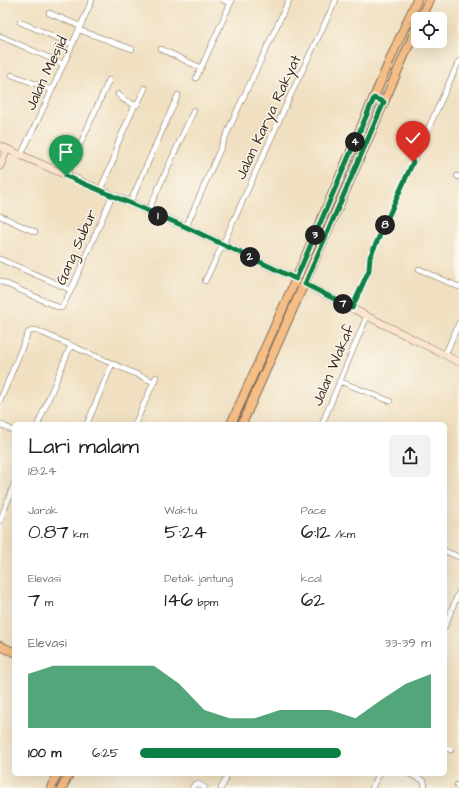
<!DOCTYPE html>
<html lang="id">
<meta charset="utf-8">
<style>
:root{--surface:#fff;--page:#f2f2f2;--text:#222;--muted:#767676;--accent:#0b8043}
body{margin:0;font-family:"Architects Daughter",sans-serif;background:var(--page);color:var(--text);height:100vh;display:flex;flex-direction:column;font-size:15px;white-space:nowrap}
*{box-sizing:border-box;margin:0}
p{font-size:13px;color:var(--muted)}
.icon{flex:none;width:22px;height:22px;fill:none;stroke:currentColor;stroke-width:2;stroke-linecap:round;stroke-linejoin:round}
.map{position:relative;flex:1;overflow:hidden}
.details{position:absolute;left:12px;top:422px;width:435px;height:354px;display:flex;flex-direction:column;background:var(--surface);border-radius:6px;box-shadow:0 4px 16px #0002}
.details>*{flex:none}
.buttons{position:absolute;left:411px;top:12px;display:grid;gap:8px}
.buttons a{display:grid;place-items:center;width:36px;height:36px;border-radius:6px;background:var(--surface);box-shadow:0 4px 16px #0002;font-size:20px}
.pin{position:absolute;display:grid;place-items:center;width:34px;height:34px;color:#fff;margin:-41px -17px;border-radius:50% 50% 50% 0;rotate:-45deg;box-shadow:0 0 4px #0007}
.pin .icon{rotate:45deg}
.km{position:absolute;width:20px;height:20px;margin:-10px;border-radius:50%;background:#222;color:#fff;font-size:11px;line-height:20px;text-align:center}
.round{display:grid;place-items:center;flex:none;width:42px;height:42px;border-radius:6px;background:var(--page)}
.summary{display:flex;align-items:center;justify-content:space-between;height:68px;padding:0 16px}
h1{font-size:22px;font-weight:600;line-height:30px}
.metrics{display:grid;grid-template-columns:repeat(3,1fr);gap:6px;height:68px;padding:4px 16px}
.metrics div{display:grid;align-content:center}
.metrics b{font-size:20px;font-weight:600}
.metrics small{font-size:11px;font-weight:400}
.metrics p{font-size:11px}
.chart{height:112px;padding:8px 16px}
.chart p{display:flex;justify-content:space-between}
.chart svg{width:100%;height:72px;margin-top:4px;fill:var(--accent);opacity:.7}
ul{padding:0 16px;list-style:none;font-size:13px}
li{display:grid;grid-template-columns:64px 48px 1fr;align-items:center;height:30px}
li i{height:10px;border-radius:5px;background:var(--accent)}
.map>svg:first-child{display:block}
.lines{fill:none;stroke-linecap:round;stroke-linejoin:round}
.street-casing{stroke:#7a6a57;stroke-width:6}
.secondary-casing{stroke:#7a6a57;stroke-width:8}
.primary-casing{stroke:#7a6a57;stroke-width:10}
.street{stroke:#fff;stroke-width:5}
.secondary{stroke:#fbe5cf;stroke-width:7}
.primary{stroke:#f6be87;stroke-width:8}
.route-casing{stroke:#fff;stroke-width:8}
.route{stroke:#0b8043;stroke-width:5}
.labels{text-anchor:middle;stroke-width:3;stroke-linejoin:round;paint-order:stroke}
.street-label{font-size:15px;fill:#3b2a1e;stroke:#fbf7ec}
</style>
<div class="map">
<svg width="459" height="788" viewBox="0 0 459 788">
<rect width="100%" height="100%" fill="#fbf7ec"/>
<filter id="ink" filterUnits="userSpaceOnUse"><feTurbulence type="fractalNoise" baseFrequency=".025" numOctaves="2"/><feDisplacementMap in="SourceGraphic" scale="8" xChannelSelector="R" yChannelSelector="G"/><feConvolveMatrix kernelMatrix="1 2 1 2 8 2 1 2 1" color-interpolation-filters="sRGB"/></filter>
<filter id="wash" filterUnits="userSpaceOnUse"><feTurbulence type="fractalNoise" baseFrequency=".012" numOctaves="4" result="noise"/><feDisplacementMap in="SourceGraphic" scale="16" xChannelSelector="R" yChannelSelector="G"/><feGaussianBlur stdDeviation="0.9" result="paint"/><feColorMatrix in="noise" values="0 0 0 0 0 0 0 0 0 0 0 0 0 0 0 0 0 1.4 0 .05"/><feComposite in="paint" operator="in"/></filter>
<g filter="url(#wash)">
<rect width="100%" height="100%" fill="#f0e0c1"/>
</g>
<g filter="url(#ink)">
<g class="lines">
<g class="street-casing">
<path id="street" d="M 223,0 L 230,3
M 49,13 L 80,26
M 20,22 L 72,44
M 79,30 L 132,49
M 0,36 L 63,64
M 161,49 L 201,68 L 196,78
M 201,68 L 232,0
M 12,75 L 52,90
M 118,94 C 122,100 128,102 135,105
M 21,155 L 52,90 L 92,0
M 66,176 L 109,80
M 457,176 L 459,177
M 100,190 L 114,159 L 117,145 L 135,105 L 137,105 L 145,88
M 130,203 L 178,95
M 148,211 L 194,110
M 0,216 L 35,232
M 186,227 L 236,113 L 289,0
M 0,259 L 71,290
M 419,269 L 459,287
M 0,281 L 58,307 L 61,308 L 62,307 L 71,290 L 112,196
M 205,281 L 223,244 L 292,92 L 336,0
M 352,308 L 369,271 L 370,257 L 459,61
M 445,355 L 459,323
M 339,381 L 390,401
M 0,401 L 28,333 L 31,331 L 36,330 L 154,382
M 0,424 L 14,431
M 38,424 L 71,345
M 87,424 L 112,364
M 135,424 L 156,377
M 322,424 L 367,316
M 0,521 L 14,484
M 445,551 L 459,557
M 445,626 L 459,592
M 445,748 L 451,750
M 409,774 L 424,781 L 425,788
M 457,785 L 459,786
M 192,788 L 195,784 L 198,784 L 205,788
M 221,788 L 226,779
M 372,788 L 379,774"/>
</g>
<g class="secondary-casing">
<path id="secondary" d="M 0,146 L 130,203 L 186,227 L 296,279
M 0,166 L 7,149
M 305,284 L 367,316 L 459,362"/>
</g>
<g class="primary-casing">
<path id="primary" d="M 420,19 L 429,0
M 231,424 L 296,279 L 396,46 L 417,0
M 242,424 L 365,146 L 418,24
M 0,646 L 14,652
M 51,788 L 57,774
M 62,788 L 69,774"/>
</g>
<use href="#street" class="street"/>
<use href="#secondary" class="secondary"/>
<use href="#primary" class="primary"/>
</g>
</g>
<g class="lines" filter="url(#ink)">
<g class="route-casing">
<path id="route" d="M 66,176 L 186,227 L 296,279 L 374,98 L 384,102 L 305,284 L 352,308 L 369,270 L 370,257 L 413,162"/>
</g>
<use href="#route" class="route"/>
</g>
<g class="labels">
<g class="street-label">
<text transform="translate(46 73) rotate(-65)" y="5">Jalan Mesjid</text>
<text transform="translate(268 117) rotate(-65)" y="5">Jalan Karya Rakyat</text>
<text transform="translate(76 247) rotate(-66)" y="5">Gang Subur</text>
<text transform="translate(333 365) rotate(-67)" y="5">Jalan Wakaf</text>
</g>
</g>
</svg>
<div class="buttons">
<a><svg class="icon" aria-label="locate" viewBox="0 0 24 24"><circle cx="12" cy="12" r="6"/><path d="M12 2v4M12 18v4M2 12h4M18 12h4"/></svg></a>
</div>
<div class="pin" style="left:66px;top:176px;background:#1e9e55"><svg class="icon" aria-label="arrive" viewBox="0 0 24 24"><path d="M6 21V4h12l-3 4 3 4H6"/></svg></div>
<div class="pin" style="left:413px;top:162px;background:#d93025"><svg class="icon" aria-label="check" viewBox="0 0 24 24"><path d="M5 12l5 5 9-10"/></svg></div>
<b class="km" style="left:158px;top:216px">1</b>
<b class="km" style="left:250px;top:257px">2</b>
<b class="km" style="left:315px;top:235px">3</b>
<b class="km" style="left:355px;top:142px">4</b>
<b class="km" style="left:343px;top:304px">7</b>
<b class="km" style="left:385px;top:225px">8</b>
<section class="details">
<div class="summary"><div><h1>Lari malam</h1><p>18:24</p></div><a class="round"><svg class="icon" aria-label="share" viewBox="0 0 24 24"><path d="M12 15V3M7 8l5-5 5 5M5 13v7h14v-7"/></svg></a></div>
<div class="metrics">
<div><p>Jarak</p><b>0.87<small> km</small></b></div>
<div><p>Waktu</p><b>5:24</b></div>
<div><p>Pace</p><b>6:12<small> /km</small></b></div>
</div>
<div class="metrics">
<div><p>Elevasi</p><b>7<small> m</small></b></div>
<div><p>Detak jantung</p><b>146<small> bpm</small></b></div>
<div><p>kcal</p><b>62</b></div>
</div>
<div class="chart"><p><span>Elevasi</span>33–39 m</p>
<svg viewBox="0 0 160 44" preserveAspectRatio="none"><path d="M0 44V11L10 6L20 6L30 6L40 6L50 6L60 17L70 33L80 38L90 38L100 33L110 33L120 33L130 38L140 27L150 17L160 11V44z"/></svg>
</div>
<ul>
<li><b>100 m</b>6:25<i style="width:69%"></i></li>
</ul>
</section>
</div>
